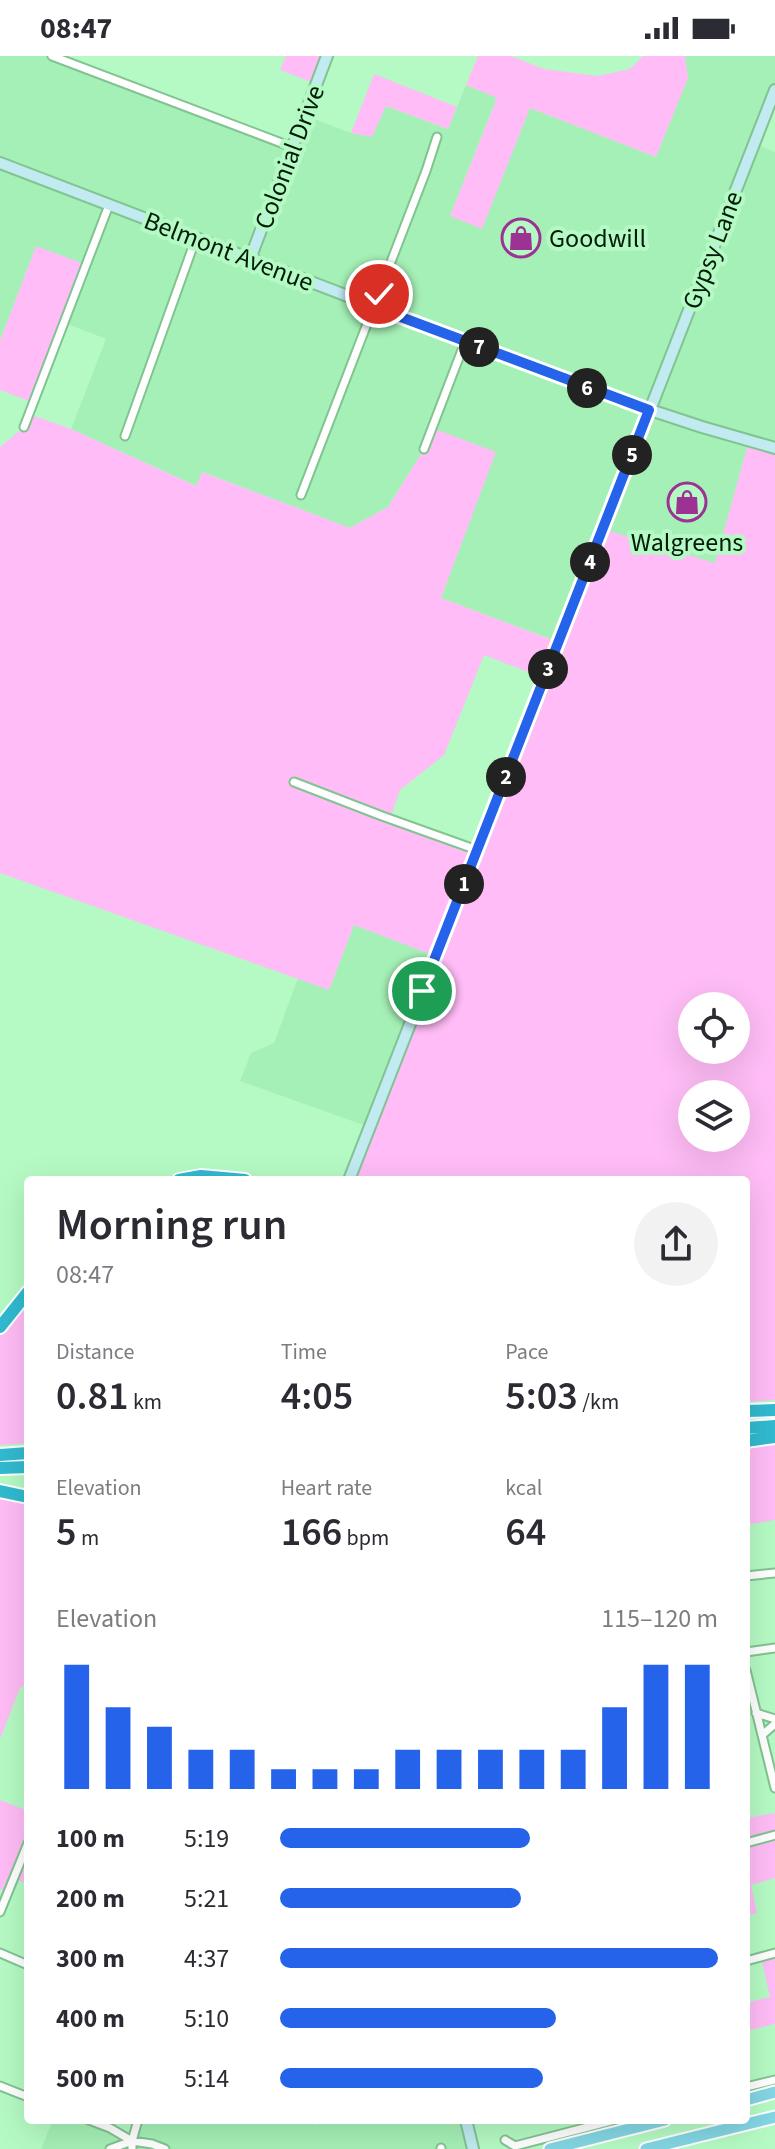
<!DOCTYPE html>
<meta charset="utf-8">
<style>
:root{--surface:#fff;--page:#f2f2f3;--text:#2b2b33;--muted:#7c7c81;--accent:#2563eb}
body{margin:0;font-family:"Source Sans 3",sans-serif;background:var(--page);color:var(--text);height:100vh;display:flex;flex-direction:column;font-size:30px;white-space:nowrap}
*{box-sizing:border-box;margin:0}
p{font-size:26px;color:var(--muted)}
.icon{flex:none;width:44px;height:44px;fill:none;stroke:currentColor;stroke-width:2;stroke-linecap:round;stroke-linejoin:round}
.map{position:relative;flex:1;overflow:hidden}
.drawer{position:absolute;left:24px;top:1120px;width:726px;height:948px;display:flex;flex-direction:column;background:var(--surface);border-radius:8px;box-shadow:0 8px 32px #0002}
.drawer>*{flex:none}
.fabs{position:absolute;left:678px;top:936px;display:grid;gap:16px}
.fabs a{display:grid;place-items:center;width:72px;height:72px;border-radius:50%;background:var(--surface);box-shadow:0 8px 32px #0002;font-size:40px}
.pin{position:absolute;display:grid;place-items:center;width:68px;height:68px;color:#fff;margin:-34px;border:4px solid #fff;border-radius:50%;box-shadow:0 2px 8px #0007}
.km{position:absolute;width:40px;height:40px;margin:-20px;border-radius:50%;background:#222;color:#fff;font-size:22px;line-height:40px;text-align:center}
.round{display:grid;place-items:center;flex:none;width:84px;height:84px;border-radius:42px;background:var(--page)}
.summary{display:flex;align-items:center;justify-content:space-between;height:136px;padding:0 32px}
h1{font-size:44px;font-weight:600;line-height:60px}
.figures{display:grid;grid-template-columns:repeat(3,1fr);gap:12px;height:136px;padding:8px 32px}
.figures div{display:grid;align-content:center}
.figures b{font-size:40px;font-weight:600}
.figures small{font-size:22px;font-weight:400}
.figures p{font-size:22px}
.chart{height:224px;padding:16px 32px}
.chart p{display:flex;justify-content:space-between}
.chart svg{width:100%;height:144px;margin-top:8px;stroke:var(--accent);stroke-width:6}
ul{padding:0 32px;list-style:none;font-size:26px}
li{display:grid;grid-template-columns:128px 96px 1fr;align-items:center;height:60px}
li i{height:20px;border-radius:10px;background:var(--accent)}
.status{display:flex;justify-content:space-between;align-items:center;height:56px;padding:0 40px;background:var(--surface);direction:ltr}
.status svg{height:22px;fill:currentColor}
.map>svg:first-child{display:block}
.built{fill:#a5f0b6}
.green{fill:#ffbcf6;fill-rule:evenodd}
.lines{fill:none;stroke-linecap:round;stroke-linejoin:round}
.street-casing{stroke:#81c491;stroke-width:11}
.secondary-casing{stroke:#81c491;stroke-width:14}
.primary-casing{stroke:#fff;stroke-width:15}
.highway-casing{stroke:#fff;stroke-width:16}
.street{stroke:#fff;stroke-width:7}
.secondary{stroke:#c1eaf1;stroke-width:10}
.primary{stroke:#83d6e3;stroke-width:11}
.highway{stroke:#31bad0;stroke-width:12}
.route-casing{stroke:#fff;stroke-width:16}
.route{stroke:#2563eb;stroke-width:10}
.labels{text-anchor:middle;stroke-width:8;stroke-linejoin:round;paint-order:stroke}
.street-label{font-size:26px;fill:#021c09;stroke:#b5fac4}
.poi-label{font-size:26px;fill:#021c09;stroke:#b5fac4;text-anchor:start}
</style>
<div class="status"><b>08:47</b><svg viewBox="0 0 49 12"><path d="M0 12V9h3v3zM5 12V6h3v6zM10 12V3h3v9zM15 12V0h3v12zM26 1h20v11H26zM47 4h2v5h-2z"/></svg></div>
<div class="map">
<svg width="775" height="2093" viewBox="0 0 775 2093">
<rect width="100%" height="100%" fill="#b5fac4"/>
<path class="built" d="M 0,0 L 52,0 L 292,91 L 304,59 L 351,77 L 372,80 L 385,50 L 448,73 L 466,29 L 497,41 L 450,160 L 530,52 L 656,101 L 687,22 L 685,0 L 775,0 L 775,34 L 754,87 L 775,96 L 775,392 L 749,385 L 715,507 L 559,586 L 441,542 L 495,396 L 424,393 L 388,451 L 350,472 L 203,416 L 197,430 L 71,373 L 106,283 L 65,267 L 36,190 L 0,285 Z
M 354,869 L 436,900 L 369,1071 L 240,1025 L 251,997 L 274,987 L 298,922 L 329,934 Z
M 53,2064 L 89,2064 L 131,2085 L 138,2064 L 301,2064 L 315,2069 L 340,2064 L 466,2064 L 473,2093 L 41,2093 Z"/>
<path class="green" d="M 286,0 L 327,0 L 316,28 L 280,14 Z
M 478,0 L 511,0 L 544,13 L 598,20 L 630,13 L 643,0 L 685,0 L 688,22 L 656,101 L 530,52 L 482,173 L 450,160 L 497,42 L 466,29 Z
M 374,18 L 457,51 L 448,73 L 386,50 L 372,81 L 351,77 Z
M 36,190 L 87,209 L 34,347 L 0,334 L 0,285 Z
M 29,358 L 71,373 L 196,430 L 202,416 L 350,472 L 388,451 L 424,393 L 432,372 L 496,396 L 441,542 L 558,586 L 603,473 L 715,507 L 749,385 L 775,392 L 775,1344 L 746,1346 L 746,1124 L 349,1124 L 435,900 L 354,869 L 329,934 L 0,817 L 0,391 L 24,371 ZM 484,599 L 544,622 L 477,794 L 390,763 L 400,734 L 444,699 ZM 692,950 L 736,950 L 736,994 L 692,994 ZM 692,1038 L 736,1038 L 736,1082 L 692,1082 Z
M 28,1243 L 28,1387 L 0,1389 L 0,1278 Z
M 775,1387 L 775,1464 L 746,1469 L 746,1392 Z
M 0,1441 L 28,1446 L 28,1627 L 20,1632 L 0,1683 Z
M 0,1744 L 28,1755 L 28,1828 L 14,1823 L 8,1836 L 0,1833 Z
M 775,1757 L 775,1822 L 751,1829 L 757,1857 L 746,1860 L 746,1762 Z
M 775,1897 L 775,1968 L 746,1975 L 746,1947 L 770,1941 L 761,1901 Z"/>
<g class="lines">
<g class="street-casing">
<path id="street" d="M 52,0 L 292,91
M 24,371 L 109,149
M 125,380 L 196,182
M 424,393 L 465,286
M 301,439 L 426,115 L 437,81
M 294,726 L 382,760 L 477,794
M 746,1520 L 775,1517
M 746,1596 L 775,1592
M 746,1614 L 775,1732
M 756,1657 L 775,1663
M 762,1679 L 775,1668
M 746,1787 L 775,1779
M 0,1856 L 28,1787
M 0,1897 L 28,1909
M 746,1905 L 775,1897
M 0,2030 L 28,2041
M 746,2031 L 775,2024
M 89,2064 L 110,2072 L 132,2085 L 152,2088 L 165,2093
M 505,2084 L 515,2090 L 615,2064
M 110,2093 L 132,2085
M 132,2093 L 132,2085 L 138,2064
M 441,2093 L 441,2092"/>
</g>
<g class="secondary-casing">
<path id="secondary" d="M 0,107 L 614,342 L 702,371 L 775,392
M 250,203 L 327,0
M 349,1124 L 775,34
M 466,2064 L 473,2093"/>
</g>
<g class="primary-casing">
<path id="primary" d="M 746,2044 L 775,2036
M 550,2093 L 665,2064
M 646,2093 L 775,2061"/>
</g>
<g class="highway-casing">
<path id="highway" d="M 179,1124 L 201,1120 L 245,1124
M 0,1271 L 28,1236
M 746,1355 L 775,1354
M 746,1372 L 775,1370
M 746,1385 L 775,1381
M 0,1399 L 28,1397
M 0,1412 L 28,1411
M 0,1435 L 28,1441"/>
</g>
<use href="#street" class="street"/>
<use href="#secondary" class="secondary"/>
<use href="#primary" class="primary"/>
<use href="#highway" class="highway"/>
</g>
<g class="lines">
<g class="route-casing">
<path id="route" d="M 379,238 L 374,251 L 649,354 L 422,935"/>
</g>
<use href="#route" class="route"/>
</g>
<defs>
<g id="shop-ring" transform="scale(2)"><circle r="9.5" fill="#b5fac4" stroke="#9b3294" stroke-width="1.5"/><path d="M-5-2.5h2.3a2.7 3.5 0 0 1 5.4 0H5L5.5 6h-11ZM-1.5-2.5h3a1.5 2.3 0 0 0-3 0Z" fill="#9b3294"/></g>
</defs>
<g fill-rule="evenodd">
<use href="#shop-ring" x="521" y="182"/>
<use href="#shop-ring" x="687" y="446"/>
</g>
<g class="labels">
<g class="street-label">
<text transform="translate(289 101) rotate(-69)" y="9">Colonial Drive</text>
<text transform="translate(712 194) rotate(-69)" y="9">Gypsy Lane</text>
<text transform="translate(229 195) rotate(21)" y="9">Belmont Avenue</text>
</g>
<g class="poi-label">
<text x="549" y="191">Goodwill</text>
<text x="687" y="495" text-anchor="middle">Walgreens</text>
</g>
</g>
</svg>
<div class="fabs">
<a><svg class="icon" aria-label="locate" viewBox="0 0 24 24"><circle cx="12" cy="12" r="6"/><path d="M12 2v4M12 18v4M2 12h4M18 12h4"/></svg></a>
<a><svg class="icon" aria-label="layers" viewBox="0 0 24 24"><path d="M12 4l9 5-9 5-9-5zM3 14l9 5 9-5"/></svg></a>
</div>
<div class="pin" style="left:422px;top:935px;background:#1e9e55"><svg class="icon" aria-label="arrive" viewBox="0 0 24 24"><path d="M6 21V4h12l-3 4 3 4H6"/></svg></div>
<div class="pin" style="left:379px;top:238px;background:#d93025"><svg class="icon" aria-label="check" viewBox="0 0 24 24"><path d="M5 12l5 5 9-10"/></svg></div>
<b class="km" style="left:464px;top:828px">1</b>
<b class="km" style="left:506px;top:721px">2</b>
<b class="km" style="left:548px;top:613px">3</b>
<b class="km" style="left:590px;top:506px">4</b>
<b class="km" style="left:632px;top:399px">5</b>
<b class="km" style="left:587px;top:332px">6</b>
<b class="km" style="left:479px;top:291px">7</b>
<section class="drawer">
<div class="summary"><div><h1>Morning run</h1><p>08:47</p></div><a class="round"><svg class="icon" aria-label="share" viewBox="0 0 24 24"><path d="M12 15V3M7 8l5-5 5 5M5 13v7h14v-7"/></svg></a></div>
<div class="figures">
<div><p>Distance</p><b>0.81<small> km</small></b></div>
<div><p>Time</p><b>4:05</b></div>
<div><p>Pace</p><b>5:03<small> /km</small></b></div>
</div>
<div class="figures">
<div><p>Elevation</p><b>5<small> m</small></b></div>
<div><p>Heart rate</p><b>166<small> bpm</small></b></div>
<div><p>kcal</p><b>64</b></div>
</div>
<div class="chart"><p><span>Elevation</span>115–120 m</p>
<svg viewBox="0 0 160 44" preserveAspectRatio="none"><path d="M5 44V6M15 44V19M25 44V25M35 44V32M45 44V32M55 44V38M65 44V38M75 44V38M85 44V32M95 44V32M105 44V32M115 44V32M125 44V32M135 44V19M145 44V6M155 44V6"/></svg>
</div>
<ul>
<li><b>100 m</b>5:19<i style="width:57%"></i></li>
<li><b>200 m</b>5:21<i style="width:55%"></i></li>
<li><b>300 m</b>4:37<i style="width:100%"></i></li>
<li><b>400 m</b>5:10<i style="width:63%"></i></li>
<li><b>500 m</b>5:14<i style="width:60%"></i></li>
</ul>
</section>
</div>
